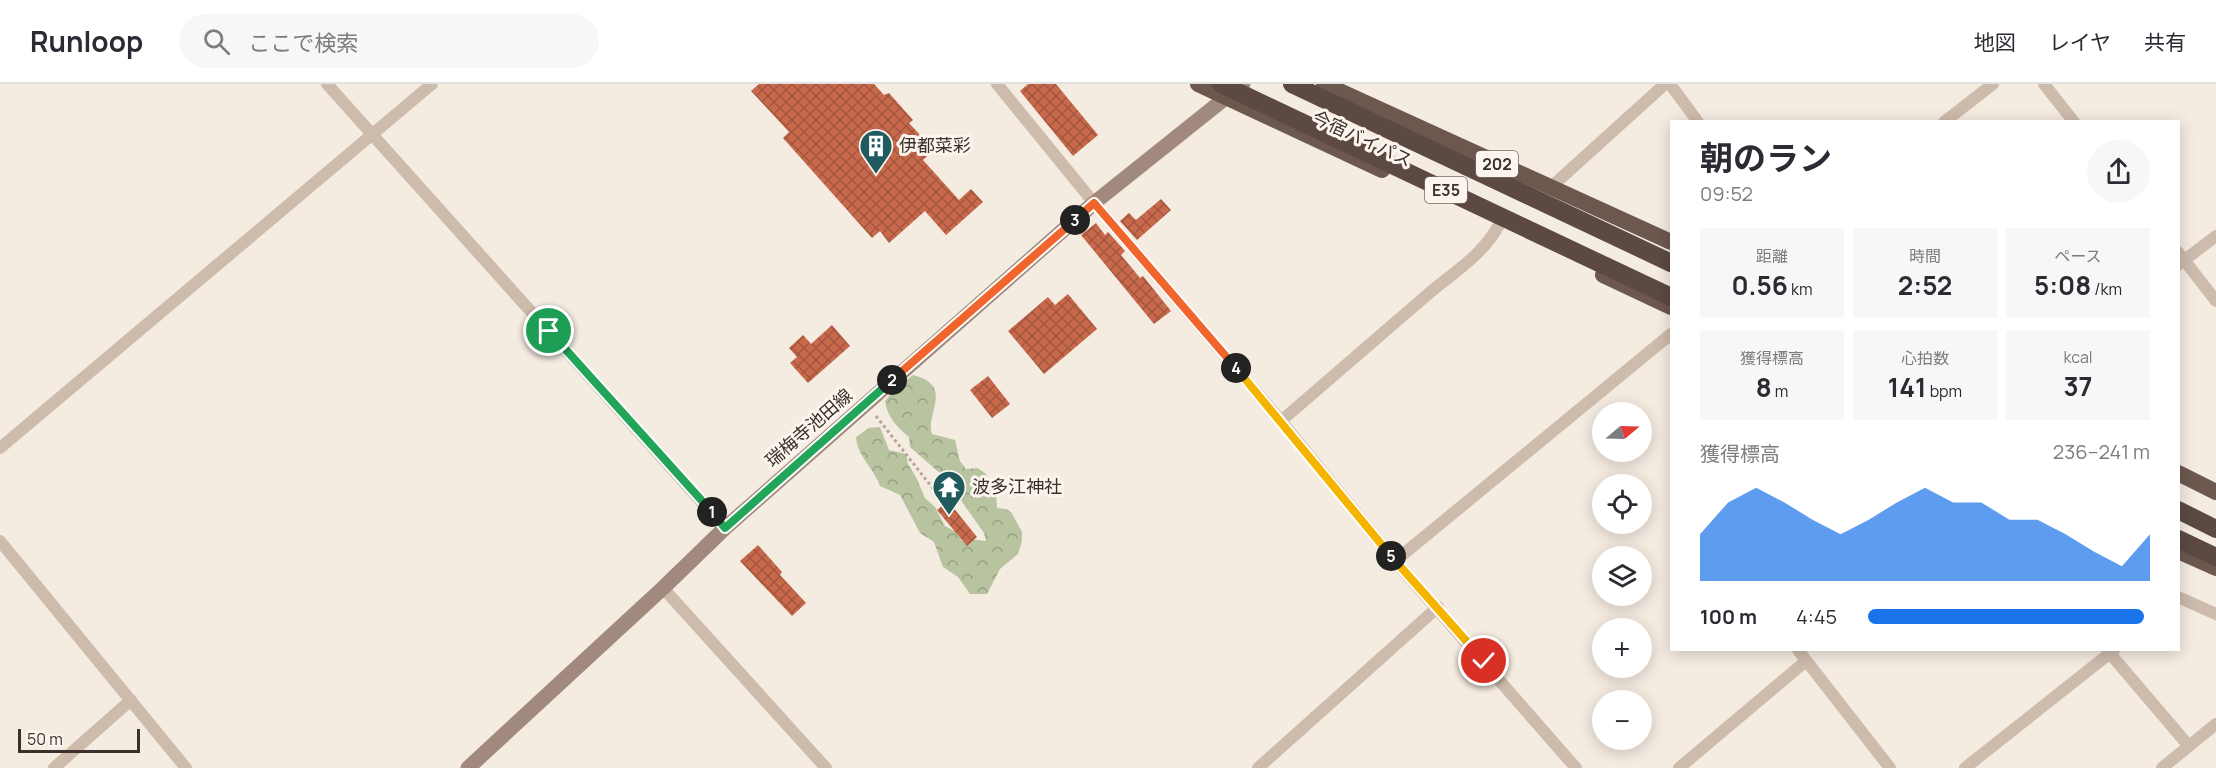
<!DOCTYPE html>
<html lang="ja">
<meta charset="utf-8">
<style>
:root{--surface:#fff;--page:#f7f7f7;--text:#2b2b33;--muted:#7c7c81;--line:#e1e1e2;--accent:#1a73e8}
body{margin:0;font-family:Manrope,"Noto Sans JP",sans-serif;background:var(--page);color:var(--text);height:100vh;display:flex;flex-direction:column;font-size:22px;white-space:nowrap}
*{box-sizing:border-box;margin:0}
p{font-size:20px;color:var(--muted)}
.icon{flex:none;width:33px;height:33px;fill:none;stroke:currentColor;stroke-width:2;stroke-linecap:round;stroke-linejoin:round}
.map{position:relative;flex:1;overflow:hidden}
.side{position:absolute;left:1670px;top:36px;width:510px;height:531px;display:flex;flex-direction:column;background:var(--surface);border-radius:0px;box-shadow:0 3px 15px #0003}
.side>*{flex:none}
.needle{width:39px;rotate:71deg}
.fabs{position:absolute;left:1592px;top:318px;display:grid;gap:12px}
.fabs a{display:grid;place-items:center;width:60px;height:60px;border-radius:50%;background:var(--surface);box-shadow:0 3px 15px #0003;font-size:30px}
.scale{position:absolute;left:18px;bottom:15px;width:122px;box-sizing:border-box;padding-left:6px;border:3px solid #3b302b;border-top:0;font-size:16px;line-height:21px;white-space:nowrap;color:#3b302b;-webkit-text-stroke:4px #fbf5ee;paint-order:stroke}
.pin{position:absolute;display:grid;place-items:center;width:51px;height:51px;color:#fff;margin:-26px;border:3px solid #fff;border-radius:50%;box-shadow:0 2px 6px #0007}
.km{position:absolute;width:30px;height:30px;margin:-15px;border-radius:50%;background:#222;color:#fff;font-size:16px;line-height:30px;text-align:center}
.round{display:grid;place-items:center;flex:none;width:63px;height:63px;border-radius:32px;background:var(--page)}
.summary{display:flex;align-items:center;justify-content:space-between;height:102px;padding:0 30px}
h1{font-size:33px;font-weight:700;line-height:45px}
.figures{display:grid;grid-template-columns:repeat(3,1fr);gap:9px;height:102px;padding:6px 30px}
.figures div{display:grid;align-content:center;border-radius:0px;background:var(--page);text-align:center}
.figures b{font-size:26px;font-weight:700}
.figures small{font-size:16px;font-weight:400}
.figures p{font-size:16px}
.chart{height:168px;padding:12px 30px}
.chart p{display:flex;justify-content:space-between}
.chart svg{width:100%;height:108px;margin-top:6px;fill:var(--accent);opacity:.7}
ul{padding:0 30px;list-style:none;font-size:20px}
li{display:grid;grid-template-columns:96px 72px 1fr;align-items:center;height:45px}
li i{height:15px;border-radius:8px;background:var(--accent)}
header{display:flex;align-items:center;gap:36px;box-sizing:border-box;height:84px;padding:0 30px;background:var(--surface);border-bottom:2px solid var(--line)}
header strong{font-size:28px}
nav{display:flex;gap:33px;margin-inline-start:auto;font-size:21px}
.search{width:420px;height:54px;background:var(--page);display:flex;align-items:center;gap:15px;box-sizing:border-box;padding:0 21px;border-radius:33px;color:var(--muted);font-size:22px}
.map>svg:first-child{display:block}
.forest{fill:url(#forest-crowns)}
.building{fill:url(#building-cross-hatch)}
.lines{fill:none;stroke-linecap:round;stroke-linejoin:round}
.path{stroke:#b9a596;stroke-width:3;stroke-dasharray:3 3;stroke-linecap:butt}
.minor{stroke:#cdbbac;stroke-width:12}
.secondary{stroke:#a18a7d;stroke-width:15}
.trunk{stroke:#6c584f;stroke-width:16}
.motorway{stroke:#5c4a42;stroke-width:18}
.motorway-bridge{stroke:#5c4a42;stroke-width:18}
.split-1-casing{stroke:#fff;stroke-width:12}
.split-2-casing{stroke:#fff;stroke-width:12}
.split-3-casing{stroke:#fff;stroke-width:12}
.split-4-casing{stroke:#fff;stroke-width:12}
.split-5-casing{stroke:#fff;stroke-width:12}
.split-6-casing{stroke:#fff;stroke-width:12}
.split-1{stroke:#22a559;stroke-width:8}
.split-2{stroke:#22a559;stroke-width:8}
.split-3{stroke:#f0652b;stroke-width:8}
.split-4{stroke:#f0652b;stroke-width:8}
.split-5{stroke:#f5b400;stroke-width:8}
.split-6{stroke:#f5b400;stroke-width:8}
.labels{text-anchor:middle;stroke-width:6;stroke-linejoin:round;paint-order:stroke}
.shield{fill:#fbf5ee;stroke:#756b66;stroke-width:1.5}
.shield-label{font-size:16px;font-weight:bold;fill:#3b302b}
.street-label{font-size:18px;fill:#3b302b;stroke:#fbf5ee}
.poi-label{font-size:18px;fill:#3b302b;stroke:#fbf5ee;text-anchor:start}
</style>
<header>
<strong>Runloop</strong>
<div class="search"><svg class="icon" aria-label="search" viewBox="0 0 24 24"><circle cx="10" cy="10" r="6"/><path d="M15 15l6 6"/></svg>ここで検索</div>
<nav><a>地図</a><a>レイヤ</a><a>共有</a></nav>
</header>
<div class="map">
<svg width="2216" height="684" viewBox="0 0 2216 684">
<defs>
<pattern id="forest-crowns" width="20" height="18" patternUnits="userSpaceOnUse" patternTransform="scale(1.5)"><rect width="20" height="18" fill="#b8c4a0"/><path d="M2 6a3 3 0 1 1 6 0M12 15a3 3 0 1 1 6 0" fill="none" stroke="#97a083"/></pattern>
<pattern id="building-cross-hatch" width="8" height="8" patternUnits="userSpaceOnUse" patternTransform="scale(1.5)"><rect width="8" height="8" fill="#c8694b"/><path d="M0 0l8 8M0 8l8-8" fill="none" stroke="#a4573f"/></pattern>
</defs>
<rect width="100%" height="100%" fill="#f4ebe1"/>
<path class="forest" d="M 913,291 C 955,302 925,329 932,350 L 955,356 L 960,377 L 966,385 L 978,384 L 986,390 L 989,400 L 996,406 L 997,424 L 1006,425 L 1011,428 L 1022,448 L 1022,457 L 1018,470 L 1000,485 L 987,510 L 970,510 L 958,493 L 943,483 L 934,458 L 920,449 L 900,411 L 880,402 C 874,384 857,372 856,353 L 869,344 L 880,343 L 889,366 L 906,370 L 908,380 L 916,393 L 925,414 L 935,423 L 945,442 L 956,448 L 962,457 L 969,455 L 986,457 L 984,449 L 960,415 L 950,408 L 942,391 L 910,363 L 909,353 C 897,343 887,333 885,317 L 893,307 Z"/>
<path class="building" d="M 759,0 L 874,0 L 884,11 L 889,9 L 913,36 L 909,39 L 934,66 L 923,76 L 959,116 L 971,105 L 983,118 L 946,151 L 925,127 L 889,159 L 880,147 L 872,154 L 783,54 L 789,48 L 751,7 Z
M 1028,0 L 1056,0 L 1098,51 L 1073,72 L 1020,7 Z
M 1161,115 L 1171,126 L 1137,156 L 1120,137 L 1129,129 L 1136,136 Z
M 1096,139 L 1105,151 L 1108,148 L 1125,167 L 1121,171 L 1140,194 L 1143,192 L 1171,227 L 1154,240 L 1081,151 Z
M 1068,210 L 1097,245 L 1044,290 L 1008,247 L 1048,213 L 1055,221 Z
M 832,241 L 850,262 L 808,299 L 790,279 L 797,273 L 789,264 L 803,251 L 811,260 Z
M 988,292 L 1010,320 L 992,334 L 970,306 Z
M 948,417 L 977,453 L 967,462 L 937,426 Z
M 758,461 L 782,488 L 780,491 L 806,519 L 792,532 L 740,477 Z"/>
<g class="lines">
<path class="path" d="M 876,332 L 942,416"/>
<path class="minor" d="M 327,0 L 725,444
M 997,0 L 1094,119 L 1281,337 L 1395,477 L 1576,684
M 1670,0 L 1698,38
M 2044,0 L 2074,38
M 1944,38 L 1993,0
M 1550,104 L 1665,0
M 2178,168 L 2216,217
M 2178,181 L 2216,152
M 1281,337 C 1330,295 1379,253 1427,211 C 1454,188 1482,172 1499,141
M 0,364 L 432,0
M 0,457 L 186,684
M 1395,477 L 1671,250
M 663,504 L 826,684
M 2178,513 L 2216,530
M 1798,566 L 1890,684
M 2107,566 L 2188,661
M 54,684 L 131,616
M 1258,684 L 1438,523
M 1679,684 L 1806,577
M 1965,684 L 2114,566
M 2162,684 L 2216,640"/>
<path class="secondary" d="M 468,684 L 663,504 L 725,444 L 1094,119 L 1243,0"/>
<path class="trunk" d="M 1198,0 L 1382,86
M 1324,0 L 1671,158
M 1603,191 L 1671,223
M 2178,389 L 2216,408
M 2178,467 L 2216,484"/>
<path class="motorway" d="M 1292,0 L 1671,179
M 2178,426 L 2216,445
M 2178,455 L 2216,473"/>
<path class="motorway-bridge" d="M 1221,0 L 1671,213"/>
</g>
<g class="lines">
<g class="split-1-casing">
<path id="split-1" d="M 549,247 L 712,428"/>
</g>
<g class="split-2-casing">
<path id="split-2" d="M 712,428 L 725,444 L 892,296"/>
</g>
<g class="split-3-casing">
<path id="split-3" d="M 892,296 L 1075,136"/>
</g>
<g class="split-4-casing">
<path id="split-4" d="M 1075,136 L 1094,119 L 1236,284"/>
</g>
<g class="split-5-casing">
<path id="split-5" d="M 1236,284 L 1391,472"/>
</g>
<g class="split-6-casing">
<path id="split-6" d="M 1391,472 L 1484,577"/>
</g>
<use href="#split-1" class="split-1"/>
<use href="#split-2" class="split-2"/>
<use href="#split-3" class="split-3"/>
<use href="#split-4" class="split-4"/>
<use href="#split-5" class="split-5"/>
<use href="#split-6" class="split-6"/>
</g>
<defs>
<g id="building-pin" transform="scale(1.725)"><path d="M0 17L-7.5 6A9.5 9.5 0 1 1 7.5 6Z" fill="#1f5a5e" stroke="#fbf5ee"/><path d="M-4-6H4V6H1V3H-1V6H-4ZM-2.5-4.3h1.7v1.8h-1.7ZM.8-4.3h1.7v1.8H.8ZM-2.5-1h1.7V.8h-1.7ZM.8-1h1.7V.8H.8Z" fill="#fff"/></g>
<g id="temple-pin" transform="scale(1.725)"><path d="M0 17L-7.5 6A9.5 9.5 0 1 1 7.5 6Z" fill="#1f5a5e" stroke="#fbf5ee"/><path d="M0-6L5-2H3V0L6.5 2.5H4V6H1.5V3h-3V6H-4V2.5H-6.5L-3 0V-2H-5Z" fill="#fff"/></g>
</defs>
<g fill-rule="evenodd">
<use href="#building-pin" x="876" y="62"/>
<use href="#temple-pin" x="949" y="403"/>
</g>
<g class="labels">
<g class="shield">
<rect x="1476" y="67" width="42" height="26" rx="4.5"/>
<rect x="1425" y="93" width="42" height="26" rx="4.5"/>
</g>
<g class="shield-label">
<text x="1497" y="86">202</text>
<text x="1446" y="112">E35</text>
</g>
<g class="street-label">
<text transform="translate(1362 55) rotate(25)" y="6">今宿バイパス</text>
<text transform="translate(809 344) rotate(-41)" y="6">瑞梅寺池田線</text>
</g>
<g class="poi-label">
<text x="899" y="68">伊都菜彩</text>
<text x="972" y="409">波多江神社</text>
</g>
</g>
</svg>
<div class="fabs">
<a><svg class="needle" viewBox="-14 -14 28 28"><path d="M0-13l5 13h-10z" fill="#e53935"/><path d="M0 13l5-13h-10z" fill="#7c7c81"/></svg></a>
<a><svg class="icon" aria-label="locate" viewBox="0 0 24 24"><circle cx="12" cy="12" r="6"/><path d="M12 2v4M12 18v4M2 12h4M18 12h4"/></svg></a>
<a><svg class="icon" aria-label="layers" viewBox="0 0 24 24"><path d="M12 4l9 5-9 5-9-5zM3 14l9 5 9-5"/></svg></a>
<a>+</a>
<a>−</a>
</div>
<div class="scale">50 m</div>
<div class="pin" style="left:549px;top:247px;background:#1e9e55"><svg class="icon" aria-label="arrive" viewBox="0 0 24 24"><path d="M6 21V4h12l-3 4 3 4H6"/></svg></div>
<div class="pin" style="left:1484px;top:577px;background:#d93025"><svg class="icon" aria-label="check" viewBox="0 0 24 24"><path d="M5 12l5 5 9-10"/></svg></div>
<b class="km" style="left:712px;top:428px">1</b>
<b class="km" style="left:892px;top:296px">2</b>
<b class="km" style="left:1075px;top:136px">3</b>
<b class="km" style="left:1236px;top:284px">4</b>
<b class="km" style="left:1391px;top:472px">5</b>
<section class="side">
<div class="summary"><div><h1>朝のラン</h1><p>09:52</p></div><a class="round"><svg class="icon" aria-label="share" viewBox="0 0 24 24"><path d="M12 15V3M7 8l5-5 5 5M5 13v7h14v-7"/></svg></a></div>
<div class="figures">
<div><p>距離</p><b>0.56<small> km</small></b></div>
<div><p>時間</p><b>2:52</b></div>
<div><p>ペース</p><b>5:08<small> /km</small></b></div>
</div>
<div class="figures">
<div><p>獲得標高</p><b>8<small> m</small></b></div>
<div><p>心拍数</p><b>141<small> bpm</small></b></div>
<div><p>kcal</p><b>37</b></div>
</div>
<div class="chart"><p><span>獲得標高</span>236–241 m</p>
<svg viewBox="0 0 160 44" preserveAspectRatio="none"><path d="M0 44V25L10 12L20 6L30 12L40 19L50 25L60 19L70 12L80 6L90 12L100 12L110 19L120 19L130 25L140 32L150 38L160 25V44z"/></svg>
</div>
<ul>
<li><b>100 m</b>4:45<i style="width:98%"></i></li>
</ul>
</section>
</div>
